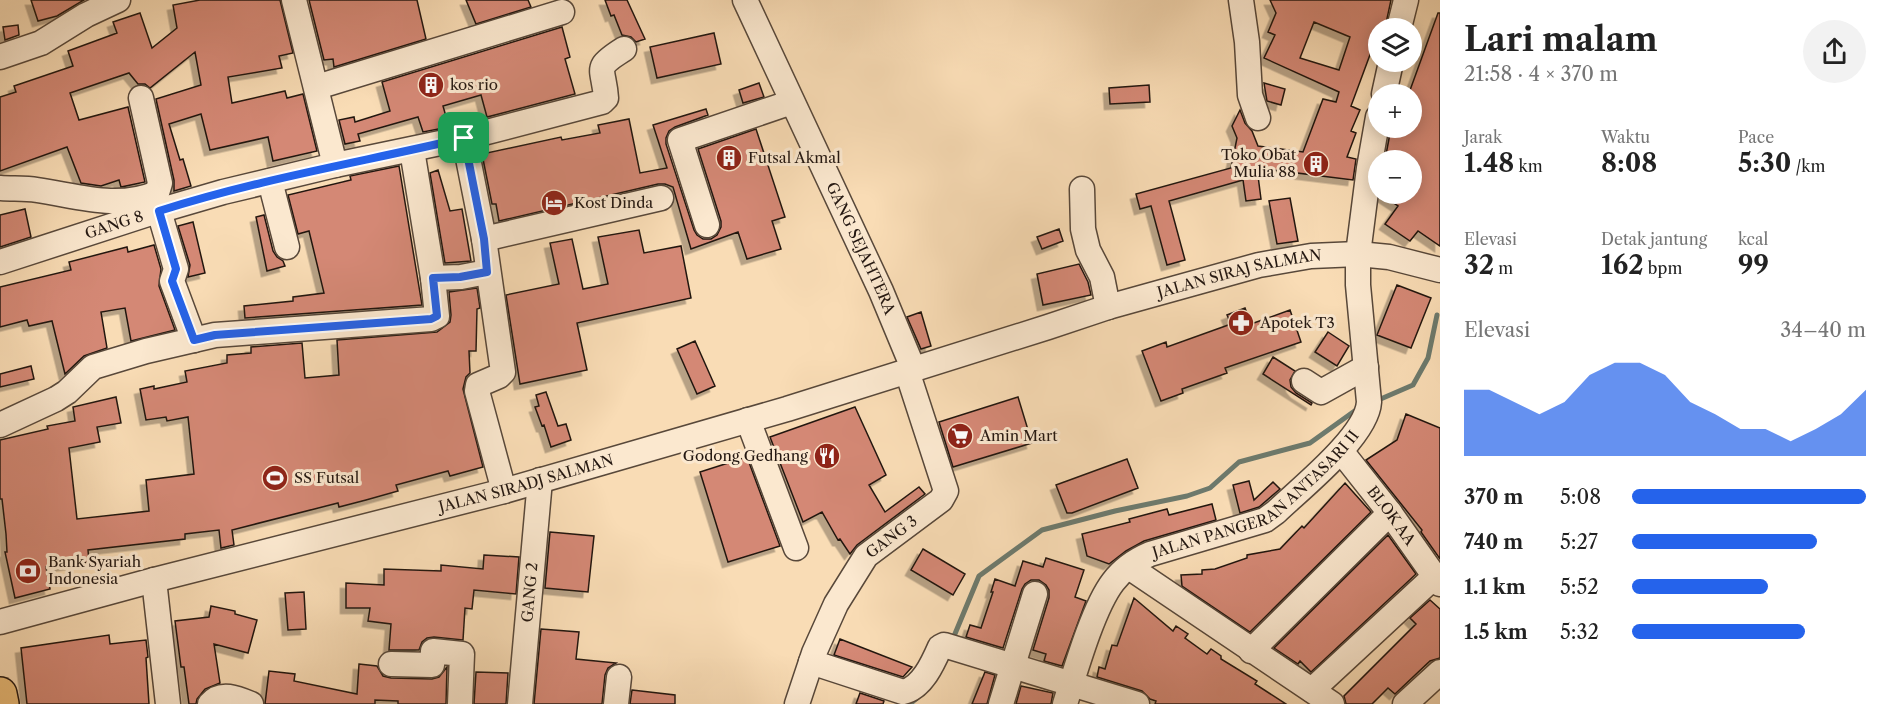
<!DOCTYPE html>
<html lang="id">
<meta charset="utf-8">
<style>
:root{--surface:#fff;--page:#f2f2f2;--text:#222;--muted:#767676;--accent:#2563eb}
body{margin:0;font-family:"Libre Caslon Text",serif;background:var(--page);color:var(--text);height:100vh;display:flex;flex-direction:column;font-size:22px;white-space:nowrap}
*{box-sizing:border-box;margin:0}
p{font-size:20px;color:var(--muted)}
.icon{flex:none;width:33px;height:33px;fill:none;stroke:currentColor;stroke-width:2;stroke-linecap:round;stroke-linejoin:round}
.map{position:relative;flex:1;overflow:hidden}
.side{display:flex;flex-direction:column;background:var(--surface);width:450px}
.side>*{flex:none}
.controls{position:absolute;left:1368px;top:18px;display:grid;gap:12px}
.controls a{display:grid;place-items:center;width:54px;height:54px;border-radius:50%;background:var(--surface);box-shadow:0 3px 15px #0003;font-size:30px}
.pin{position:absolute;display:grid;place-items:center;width:51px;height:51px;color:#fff;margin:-26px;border-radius:12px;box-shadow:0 3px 9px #0006}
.round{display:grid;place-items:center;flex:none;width:63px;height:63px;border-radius:32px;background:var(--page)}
.overview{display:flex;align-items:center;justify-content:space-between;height:102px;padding:0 24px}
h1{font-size:33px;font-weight:700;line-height:45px}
.metrics{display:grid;grid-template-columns:repeat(3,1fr);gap:9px;height:102px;padding:6px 24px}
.metrics div{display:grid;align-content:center}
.metrics b{font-size:26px;font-weight:700}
.metrics small{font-size:16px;font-weight:400}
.metrics p{font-size:16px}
.chart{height:168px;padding:12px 24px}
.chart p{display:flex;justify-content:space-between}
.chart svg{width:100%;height:108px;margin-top:6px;fill:var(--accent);opacity:.7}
ul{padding:0 24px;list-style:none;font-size:20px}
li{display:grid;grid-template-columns:96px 72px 1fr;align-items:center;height:45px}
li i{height:15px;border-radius:8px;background:var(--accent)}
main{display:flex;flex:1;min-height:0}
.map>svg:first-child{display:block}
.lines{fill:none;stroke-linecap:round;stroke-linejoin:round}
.stream{stroke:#6d7a6d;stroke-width:5}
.building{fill:#d48874;stroke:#231711;stroke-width:1.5;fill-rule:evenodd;filter:url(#shadow)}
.minor-casing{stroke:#58483a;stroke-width:27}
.highway-casing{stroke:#231711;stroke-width:36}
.minor{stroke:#fbe8cf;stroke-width:24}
.highway{stroke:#ecbe7a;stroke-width:33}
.route-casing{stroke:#fff;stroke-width:12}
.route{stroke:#2563eb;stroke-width:8}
.labels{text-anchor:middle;stroke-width:6;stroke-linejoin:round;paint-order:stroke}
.poi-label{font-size:15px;fill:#231711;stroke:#fbe8cf;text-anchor:start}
.street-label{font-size:15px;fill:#231711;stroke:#fbe8cf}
</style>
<main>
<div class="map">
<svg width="1440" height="704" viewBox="0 0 1440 704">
<defs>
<filter id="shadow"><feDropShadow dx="-5.5" dy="5.5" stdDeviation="0" flood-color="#0004"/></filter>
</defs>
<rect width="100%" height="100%" fill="#f9dcb5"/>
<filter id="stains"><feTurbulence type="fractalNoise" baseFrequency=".00333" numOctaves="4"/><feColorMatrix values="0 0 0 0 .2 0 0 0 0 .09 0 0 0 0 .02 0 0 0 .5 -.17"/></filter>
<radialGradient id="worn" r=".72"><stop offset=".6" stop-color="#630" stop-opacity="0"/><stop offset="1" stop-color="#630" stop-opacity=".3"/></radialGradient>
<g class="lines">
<path class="stream" d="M 1376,401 L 1413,385 L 1428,358 L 1437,315
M 952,641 L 979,576 L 1042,530 L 1115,511 L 1187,496 L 1210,488 L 1239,462 L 1310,443 L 1356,410
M 910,704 L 918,697"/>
</g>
<path class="building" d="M 31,0 L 84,0 L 57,16 L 38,21 Z
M 200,0 L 280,0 L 293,53 L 279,56 L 282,68 L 228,77 L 232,103 L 285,91 L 287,98 L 303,94 L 317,151 L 273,161 L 268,137 L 210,150 L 201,114 L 169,124 L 180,160 L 183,159 L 191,186 L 174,191 L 174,180 L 156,99 L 201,85 L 195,52 L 150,88 L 145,84 L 138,84 L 129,73 L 70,93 L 79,120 L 128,107 L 145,182 L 121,187 L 119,180 L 101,186 L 81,183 L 67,147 L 0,171 L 0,97 L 16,92 L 14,86 L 73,66 L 68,51 L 117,33 L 113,22 L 140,13 L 152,48 L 177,28 L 173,5 Z
M 309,0 L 417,0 L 426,39 L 334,67 L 333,59 L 324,60 Z
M 466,0 L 528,0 L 531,7 L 476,24 Z
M 605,0 L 627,0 L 645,39 L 636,42 L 631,37 L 622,35 L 614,15 L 611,16 Z
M 1270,0 L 1391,0 L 1385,28 L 1378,28 L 1378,45 L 1374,44 L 1351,106 L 1360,110 L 1351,131 L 1356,133 L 1347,157 L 1356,159 L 1353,180 L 1257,168 L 1261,199 L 1246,201 L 1243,180 L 1169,201 L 1185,260 L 1167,265 L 1151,206 L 1140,209 L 1136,194 L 1231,168 L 1237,138 L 1232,126 L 1240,110 L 1245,123 L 1252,131 L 1258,146 L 1303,152 L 1323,99 L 1336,102 L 1339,92 L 1264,58 L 1275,35 L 1268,32 L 1276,13 ZM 1314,22 L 1350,37 L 1339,70 L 1300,58 Z
M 1438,13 L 1440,13 L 1440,246 L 1418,231 L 1410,241 L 1385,224 L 1398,206 L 1380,194 L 1412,194 L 1412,160 L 1385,160 L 1391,128 L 1412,128 L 1412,94 L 1409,93 Z
M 18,25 L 19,35 L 5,40 L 3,27 Z
M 562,27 L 570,57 L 565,59 L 575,94 L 487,117 L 481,95 L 443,106 L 449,127 L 423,132 L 418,117 L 358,134 L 360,141 L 345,144 L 339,120 L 354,117 L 355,122 L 390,111 L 382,82 Z
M 714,33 L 721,64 L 657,78 L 650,47 Z
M 759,83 L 764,97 L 743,103 L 739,90 Z
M 1264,83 L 1285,89 L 1281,105 L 1267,101 Z
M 1149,85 L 1150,102 L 1110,104 L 1109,88 Z
M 706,109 L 708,115 L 675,127 L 669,131 L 666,138 L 666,144 L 694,230 L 697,235 L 703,239 L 711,239 L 717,235 L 721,227 L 721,221 L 698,149 L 756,129 L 785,217 L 772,221 L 781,249 L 747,259 L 738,232 L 691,249 L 673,187 L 665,184 L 658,184 L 499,221 L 496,204 L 492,204 L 482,154 L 561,137 L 562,140 L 600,133 L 598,125 L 629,119 L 640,173 L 667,168 L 653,125 Z
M 399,166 L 422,305 L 245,318 L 244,306 L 293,301 L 293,297 L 324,293 L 309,231 L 298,234 L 288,195 L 351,180 L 350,176 Z
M 438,170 L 450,211 L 462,209 L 471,261 L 445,263 L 430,173 Z
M 1290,198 L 1298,241 L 1277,244 L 1269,201 Z
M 25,209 L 31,237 L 0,247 L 0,215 Z
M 264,215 L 273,251 L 277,257 L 283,261 L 285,266 L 267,271 L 256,217 Z
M 193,222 L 205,273 L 188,277 L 190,265 L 178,226 Z
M 1059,229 L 1063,241 L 1042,249 L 1037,237 Z
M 639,230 L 644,253 L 681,246 L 691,298 L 577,323 L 587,370 L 520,384 L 506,295 L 559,284 L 550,243 L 572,239 L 583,289 L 608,284 L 598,237 Z
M 154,245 L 161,269 L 159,286 L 175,330 L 131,341 L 125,308 L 101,312 L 107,348 L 84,356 L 65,374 L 52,321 L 29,326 L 27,320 L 0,327 L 0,287 L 71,270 L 69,262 L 127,247 L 128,252 Z
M 1079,264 L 1088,282 L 1091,295 L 1043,305 L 1037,274 Z
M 1397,285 L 1431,298 L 1411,348 L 1377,335 Z
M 477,288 L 480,308 L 477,309 L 476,351 L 469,351 L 470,373 L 466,377 L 463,389 L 483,467 L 450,476 L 448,471 L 396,485 L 398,491 L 366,500 L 339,507 L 338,503 L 232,530 L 234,545 L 221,548 L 219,530 L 185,534 L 185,539 L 88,550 L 89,562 L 46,567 L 50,589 L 15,598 L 5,552 L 7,552 L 6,534 L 2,499 L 0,499 L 0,440 L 48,429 L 47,426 L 75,421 L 73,407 L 116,397 L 121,423 L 97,427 L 100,442 L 69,448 L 77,519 L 149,511 L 146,480 L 194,474 L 188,417 L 167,421 L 166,417 L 146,420 L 140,389 L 154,386 L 154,389 L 187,382 L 185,371 L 227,363 L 227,355 L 251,353 L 251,347 L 302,343 L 305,378 L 339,375 L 337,340 L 437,332 L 450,322 L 451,315 L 449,292 Z
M 1245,308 L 1251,324 L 1290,310 L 1301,342 L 1225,368 L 1227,373 L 1182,389 L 1183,393 L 1161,401 L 1142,351 L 1166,342 L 1167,347 L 1231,324 L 1227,315 Z
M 921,312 L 931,346 L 921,349 L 907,317 Z
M 1328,332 L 1349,346 L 1337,366 L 1315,352 Z
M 695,341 L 715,386 L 697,394 L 677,349 Z
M 1273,357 L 1295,371 L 1290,380 L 1291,387 L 1296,393 L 1312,403 L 1311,405 L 1263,374 Z
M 31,366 L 34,379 L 0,387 L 0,374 Z
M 546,392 L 558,426 L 566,424 L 571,440 L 551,447 L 544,425 L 542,426 L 535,407 L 539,406 L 536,395 Z
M 1018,397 L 1032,443 L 953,467 L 939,422 Z
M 855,407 L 886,475 L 869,485 L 885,512 L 919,487 L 925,494 L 857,545 L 850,554 L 840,539 L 838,540 L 822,512 L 803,522 L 770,437 Z
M 1406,414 L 1440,428 L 1440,559 L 1421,532 L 1422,530 L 1366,460 L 1397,440 Z
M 747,457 L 780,546 L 728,562 L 700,472 Z
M 1127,459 L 1138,488 L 1072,513 L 1067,513 L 1056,485 Z
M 1249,481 L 1254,500 L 1273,482 L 1280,489 L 1259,507 L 1240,513 L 1233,485 Z
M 1345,483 L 1371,512 L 1250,632 L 1182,586 L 1181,575 L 1202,574 L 1202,570 L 1215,569 L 1247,558 L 1247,555 L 1280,549 L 1302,526 L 1304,528 Z
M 1212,504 L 1216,520 L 1144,541 L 1126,551 L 1109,564 L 1087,556 L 1082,534 L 1130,522 L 1129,519 L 1167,509 L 1169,515 Z
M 550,532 L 594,536 L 588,592 L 545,588 Z
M 1388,535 L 1416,574 L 1311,672 L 1300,661 L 1298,664 L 1274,648 Z
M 923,549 L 965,574 L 953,595 L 911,570 Z
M 484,555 L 519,557 L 516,594 L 474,590 L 472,609 L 465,608 L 463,640 L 434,637 L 427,638 L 422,642 L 419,650 L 389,650 L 391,624 L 368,621 L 370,608 L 346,608 L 346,583 L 384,585 L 384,569 L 441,571 L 441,565 L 483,569 Z
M 1046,558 L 1084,570 L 1075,597 L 1086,601 L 1062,666 L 1044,661 L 1046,654 L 1033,650 L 1049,598 L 1049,590 L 1046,585 L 1039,580 L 1031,580 L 1025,584 L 1022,589 L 1003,648 L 966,637 L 970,625 L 981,628 L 993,592 L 991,592 L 995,579 L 1015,586 L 1023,561 L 1043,567 Z
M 304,592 L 306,629 L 288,630 L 285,593 Z
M 1134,598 L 1173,631 L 1176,626 L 1188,634 L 1185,638 L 1207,654 L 1211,649 L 1221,656 L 1221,659 L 1257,681 L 1255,684 L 1286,704 L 1155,704 L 1156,701 L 1150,699 L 1142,691 L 1097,677 L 1099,667 L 1105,669 L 1112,645 L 1117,646 Z
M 1430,600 L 1440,609 L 1440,658 L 1430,661 L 1395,694 L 1388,688 L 1372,704 L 1346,704 L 1344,696 L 1416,624 L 1410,618 Z
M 211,606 L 235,611 L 235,614 L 257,620 L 248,653 L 214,644 L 220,683 L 205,689 L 197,699 L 196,704 L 189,704 L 184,667 L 181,667 L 175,621 L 209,617 Z
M 541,629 L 579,632 L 576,659 L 616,663 L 608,668 L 605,675 L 602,704 L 534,704 Z
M 109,635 L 110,644 L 146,640 L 148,657 L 146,658 L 149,704 L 27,704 L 21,648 Z
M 840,639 L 881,655 L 912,667 L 903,677 L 834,655 Z
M 359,664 L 377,666 L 383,676 L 391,678 L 432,679 L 439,677 L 447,667 L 446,704 L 398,704 L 398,701 L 375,700 L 375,704 L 265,704 L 269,671 L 295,674 L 294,681 L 357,694 Z
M 476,672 L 508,673 L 506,704 L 474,704 Z
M 985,672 L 995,675 L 987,704 L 972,704 Z
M 1021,686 L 1053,693 L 1051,704 L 1016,704 Z
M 632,690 L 675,695 L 675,704 L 630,704 Z
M 860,693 L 884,701 L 883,704 L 856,704 Z"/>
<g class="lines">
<g class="minor-casing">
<g id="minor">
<path d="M 294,0 L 335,165"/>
<path id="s1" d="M 745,0 L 881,291 L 913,368"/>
<path d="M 1241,0 L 1247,42 L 1250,95 L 1258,118"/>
<path d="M 1399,28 L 1406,0"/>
<path d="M 0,57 L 41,43 L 86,15 L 118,0"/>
<path d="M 317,87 L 562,12"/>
<path d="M 1384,94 L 1391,62"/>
<path d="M 464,138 L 484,239 L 503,372 L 499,376 L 478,385 L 477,391 L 504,491"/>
<path d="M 270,181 L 287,247"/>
<path d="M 0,188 C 12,189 25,188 37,190 C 78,196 117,210 157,193 L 160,183 L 141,98"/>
<path d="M 1082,189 L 1083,229 L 1088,250 L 1102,277 L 1108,307"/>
<path d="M 159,211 L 176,269 L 172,281 L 194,340"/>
<path d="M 707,225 L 680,140 L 792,102"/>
<path d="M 484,239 L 661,198"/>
<path id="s2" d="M 0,262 L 151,213 L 223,192 L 335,165 L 464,138 L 602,102 L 606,98 C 604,67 592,69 624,49"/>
<path d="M 433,278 L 461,277 L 487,272"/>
<path d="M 1304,381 L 1321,392 L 1366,367"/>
<path d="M 748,420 L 796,548"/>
<path d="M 0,425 L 56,399 L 67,392 L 93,367 L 146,351 L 215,335 L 431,319 L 437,316 L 433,278 L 412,150"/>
<path id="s3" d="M 1341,451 L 1390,513 L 1440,584"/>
<path d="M 1129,567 L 1332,704"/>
<path d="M 154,580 L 168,704"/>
<path id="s4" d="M 0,622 L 154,580 L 504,491 L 787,409 L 1048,327 L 1108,307 L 1259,265 L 1311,256 L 1358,254 L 1389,257 L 1440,270"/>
<path d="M 1251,651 L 1390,513"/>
<path d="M 811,662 L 903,692 C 922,688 933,663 940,647 L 944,645 L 1137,704"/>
<path d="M 391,664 L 432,665 L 433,651 L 462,654 L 460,704"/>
<path d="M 1312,690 L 1434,577"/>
<path d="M 210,704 C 221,691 237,698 251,704"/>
<path id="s5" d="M 520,704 L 540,480"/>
<path d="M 616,704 L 619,677"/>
<path id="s6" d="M 797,704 L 814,653 L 836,604 L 866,556 L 941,500 L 946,491 L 907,371"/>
<path d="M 1001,704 L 1035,594"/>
<path id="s7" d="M 1065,704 C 1075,672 1093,608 1113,582 C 1122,570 1136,560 1150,554 L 1265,520 L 1276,512 C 1301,488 1367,436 1369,402 L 1358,285 L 1358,254 L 1369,168 L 1378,117"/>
<path d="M 1405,704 L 1440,672"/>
</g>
</g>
<g class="highway-casing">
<path id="highway" d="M 0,694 L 2,704"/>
</g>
<use href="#minor" class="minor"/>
<use href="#highway" class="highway"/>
</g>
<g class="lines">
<g class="route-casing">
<path id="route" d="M 464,138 L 484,239 L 487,272 L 460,277 L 433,278 L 437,316 L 431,319 L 215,335 L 194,340 L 172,281 L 176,269 L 159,211 C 259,179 362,162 464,138 Z"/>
</g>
<use href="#route" class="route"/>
</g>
<defs>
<g id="building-disc" transform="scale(1.35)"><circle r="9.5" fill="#8f2418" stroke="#fbe8cf"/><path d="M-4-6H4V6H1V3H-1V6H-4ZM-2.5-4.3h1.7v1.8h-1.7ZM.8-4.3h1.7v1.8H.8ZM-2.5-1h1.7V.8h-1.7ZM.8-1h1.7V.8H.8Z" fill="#fff"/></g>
<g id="hotel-disc" transform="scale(1.35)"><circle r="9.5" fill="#8f2418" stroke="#fbe8cf"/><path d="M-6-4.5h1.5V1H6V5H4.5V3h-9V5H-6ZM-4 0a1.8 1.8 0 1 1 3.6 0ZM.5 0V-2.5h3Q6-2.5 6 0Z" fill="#fff"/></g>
<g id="pharmacy-disc" transform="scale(1.35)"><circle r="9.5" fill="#8f2418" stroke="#fbe8cf"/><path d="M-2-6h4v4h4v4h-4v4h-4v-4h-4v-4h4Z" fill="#fff"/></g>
<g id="supermarket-disc" transform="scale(1.35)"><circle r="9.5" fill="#8f2418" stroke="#fbe8cf"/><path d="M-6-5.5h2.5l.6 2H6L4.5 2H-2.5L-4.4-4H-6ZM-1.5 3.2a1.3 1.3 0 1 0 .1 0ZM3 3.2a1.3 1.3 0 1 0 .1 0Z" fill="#fff"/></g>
<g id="restaurant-disc" transform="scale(1.35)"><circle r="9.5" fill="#8f2418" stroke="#fbe8cf"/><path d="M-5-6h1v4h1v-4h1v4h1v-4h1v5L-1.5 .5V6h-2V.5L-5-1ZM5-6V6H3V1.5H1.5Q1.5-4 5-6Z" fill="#fff"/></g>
<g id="stadium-disc" transform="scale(1.35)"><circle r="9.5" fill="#8f2418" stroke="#fbe8cf"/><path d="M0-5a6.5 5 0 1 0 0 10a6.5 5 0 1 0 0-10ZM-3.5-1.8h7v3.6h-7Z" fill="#fff"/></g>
<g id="bank-disc" transform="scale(1.35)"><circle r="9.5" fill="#8f2418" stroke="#fbe8cf"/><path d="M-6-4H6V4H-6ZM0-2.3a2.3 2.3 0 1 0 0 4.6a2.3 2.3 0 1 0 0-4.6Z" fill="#fff"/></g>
</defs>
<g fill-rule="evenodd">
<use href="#building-disc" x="431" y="85"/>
<use href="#building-disc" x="729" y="158"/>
<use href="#building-disc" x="1316" y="164"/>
<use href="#hotel-disc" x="554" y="203"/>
<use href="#pharmacy-disc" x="1241" y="323"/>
<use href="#supermarket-disc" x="960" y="436"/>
<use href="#restaurant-disc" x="827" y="456"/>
<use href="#stadium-disc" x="275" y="478"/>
<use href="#bank-disc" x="28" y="571"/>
</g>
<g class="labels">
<g class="poi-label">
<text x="450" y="90">kos rio</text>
<text x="1296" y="160" text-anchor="end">Toko Obat<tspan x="1296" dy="17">Mulia 88</tspan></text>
<text x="748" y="163">Futsal Akmal</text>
<text x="574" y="208">Kost Dinda</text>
<text x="1260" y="328">Apotek T3</text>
<text x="980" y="441">Amin Mart</text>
<text x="808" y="461" text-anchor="end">Godong Gedhang</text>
<text x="294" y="483">SS Futsal</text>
<text x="48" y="567">Bank Syariah<tspan x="48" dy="17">Indonesia</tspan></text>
</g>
<g class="street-label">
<text dy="5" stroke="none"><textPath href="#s2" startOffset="120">GANG 8</textPath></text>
<text dy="5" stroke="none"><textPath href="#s1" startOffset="274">GANG SEJAHTERA</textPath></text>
<text dy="5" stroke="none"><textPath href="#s4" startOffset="1288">JALAN SIRAJ SALMAN</textPath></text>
<text dy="5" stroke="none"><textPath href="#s4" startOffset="544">JALAN SIRADJ SALMAN</textPath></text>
<text dy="5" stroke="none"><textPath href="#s7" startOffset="303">JALAN PANGERAN ANTASARI II</textPath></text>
<text dy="5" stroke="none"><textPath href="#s3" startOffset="82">BLOK AA</textPath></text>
<text dy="5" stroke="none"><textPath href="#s6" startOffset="196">GANG 3</textPath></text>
<text dy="5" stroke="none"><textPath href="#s5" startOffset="112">GANG 2</textPath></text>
</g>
</g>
<rect width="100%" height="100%" filter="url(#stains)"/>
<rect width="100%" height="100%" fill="url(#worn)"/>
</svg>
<div class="controls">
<a><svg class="icon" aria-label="layers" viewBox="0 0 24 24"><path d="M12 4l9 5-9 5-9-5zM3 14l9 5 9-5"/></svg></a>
<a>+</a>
<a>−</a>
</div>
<div class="pin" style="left:464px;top:138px;background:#1e9e55"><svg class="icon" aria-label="arrive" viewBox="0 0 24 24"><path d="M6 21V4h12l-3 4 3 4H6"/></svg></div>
</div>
<section class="side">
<div class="overview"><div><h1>Lari malam</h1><p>21:58 · 4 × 370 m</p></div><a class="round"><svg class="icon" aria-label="share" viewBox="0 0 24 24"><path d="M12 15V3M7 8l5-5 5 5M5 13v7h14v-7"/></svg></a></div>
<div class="metrics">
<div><p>Jarak</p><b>1.48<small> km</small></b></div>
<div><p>Waktu</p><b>8:08</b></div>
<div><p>Pace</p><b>5:30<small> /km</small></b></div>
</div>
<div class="metrics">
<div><p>Elevasi</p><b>32<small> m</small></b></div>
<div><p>Detak jantung</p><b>162<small> bpm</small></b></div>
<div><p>kcal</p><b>99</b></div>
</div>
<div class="chart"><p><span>Elevasi</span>34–40 m</p>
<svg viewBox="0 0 160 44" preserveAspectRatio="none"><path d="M0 44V17L10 17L20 22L30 27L40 22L50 11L60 6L70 6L80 11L90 22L100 27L110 33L120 33L130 38L140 33L150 27L160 17V44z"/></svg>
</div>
<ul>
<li><b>370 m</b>5:08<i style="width:100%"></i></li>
<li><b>740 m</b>5:27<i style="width:79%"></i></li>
<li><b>1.1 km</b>5:52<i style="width:58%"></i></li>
<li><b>1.5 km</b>5:32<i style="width:74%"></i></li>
</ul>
</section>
</main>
